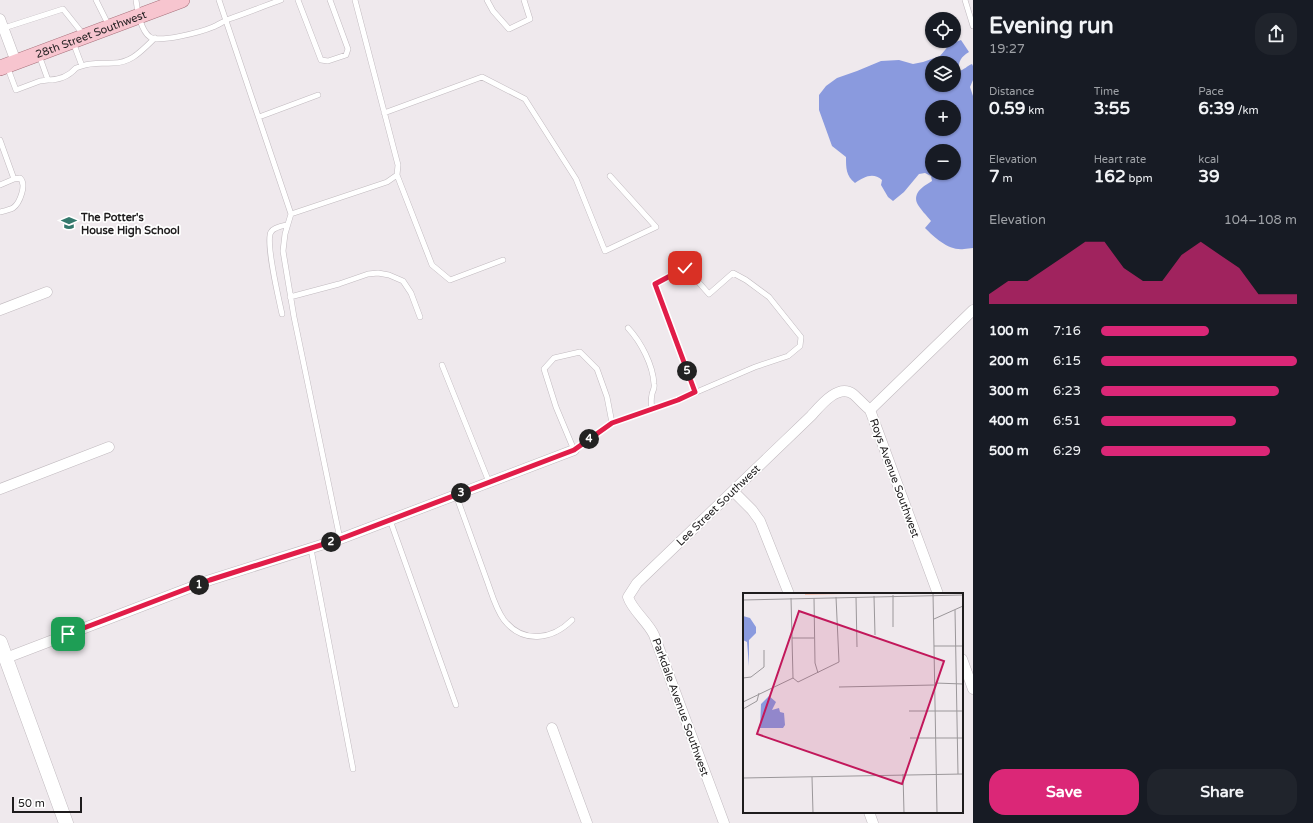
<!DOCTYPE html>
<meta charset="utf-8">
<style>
:root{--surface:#171b24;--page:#20242c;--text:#f1f3f6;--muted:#9ea1a6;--accent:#db2777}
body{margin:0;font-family:"Varela Round",sans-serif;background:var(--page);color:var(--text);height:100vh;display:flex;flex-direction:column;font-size:15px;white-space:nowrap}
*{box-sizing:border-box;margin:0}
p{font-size:13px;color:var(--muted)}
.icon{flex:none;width:22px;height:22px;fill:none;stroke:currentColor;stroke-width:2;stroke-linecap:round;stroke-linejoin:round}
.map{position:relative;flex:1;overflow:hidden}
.sheet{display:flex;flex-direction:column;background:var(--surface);width:340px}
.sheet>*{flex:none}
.buttons{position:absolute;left:925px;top:12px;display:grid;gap:8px}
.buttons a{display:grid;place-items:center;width:36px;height:36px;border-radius:50%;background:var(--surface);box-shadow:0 1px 3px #0004;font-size:20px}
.scale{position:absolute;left:12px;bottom:10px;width:70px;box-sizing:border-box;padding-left:4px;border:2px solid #1e1c1d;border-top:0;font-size:11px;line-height:14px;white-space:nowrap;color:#1e1c1d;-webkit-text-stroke:3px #fff;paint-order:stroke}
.pin{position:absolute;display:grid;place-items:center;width:34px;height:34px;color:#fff;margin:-17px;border-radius:8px;box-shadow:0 2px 6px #0006}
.km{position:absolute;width:20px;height:20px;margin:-10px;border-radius:50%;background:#222;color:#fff;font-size:11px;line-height:20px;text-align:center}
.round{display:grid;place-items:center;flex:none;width:42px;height:42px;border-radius:16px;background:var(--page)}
.head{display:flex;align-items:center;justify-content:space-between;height:68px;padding:0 16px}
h1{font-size:22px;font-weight:700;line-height:30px}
.stats{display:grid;grid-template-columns:repeat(3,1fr);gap:6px;height:68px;padding:4px 16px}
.stats div{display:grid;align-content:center}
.stats b{font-size:17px;font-weight:700}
.stats small{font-size:11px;font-weight:400}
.stats p{font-size:11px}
.chart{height:112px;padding:8px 16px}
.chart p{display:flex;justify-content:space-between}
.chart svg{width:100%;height:72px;margin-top:4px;fill:var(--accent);opacity:.7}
.cta{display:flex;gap:8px;margin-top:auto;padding:8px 16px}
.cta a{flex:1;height:46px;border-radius:16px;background:var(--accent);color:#fff;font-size:16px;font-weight:700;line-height:46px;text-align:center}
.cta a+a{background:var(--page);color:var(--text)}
ul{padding:0 16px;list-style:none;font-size:13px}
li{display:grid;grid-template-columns:64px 48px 1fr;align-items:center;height:30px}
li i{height:10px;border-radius:5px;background:var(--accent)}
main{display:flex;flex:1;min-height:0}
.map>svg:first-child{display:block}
.water{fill:#8a9ade;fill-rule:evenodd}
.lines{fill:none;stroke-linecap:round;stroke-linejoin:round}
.lane-casing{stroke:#c1babf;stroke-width:6}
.street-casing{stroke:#c1babf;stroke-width:11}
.secondary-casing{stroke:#c1babf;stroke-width:15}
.primary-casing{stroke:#a7717c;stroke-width:16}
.lane{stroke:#fff;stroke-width:5}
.street{stroke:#fff;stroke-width:10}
.secondary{stroke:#fff;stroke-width:14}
.primary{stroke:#f7c5cf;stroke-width:15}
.route-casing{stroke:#fff;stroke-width:8}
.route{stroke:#e11d48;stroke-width:5}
.labels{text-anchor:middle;stroke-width:3.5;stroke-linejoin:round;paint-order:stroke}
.street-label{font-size:11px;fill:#1e1c1d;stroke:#fff}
.poi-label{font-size:11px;font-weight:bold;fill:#1e1c1d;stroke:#fff;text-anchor:start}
.inset-road{fill:none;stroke:#9b979a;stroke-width:1}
.view{fill:#c2185b;fill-opacity:0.15;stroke:#c2185b;stroke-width:2}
.inset-edge{fill:none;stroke:#1e1c1d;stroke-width:2}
</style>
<main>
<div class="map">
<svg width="973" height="823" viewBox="0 0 973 823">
<rect width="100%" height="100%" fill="#efe9ed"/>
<path class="water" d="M 961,40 L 969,52 C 961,57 958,61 959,71 C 964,70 967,66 972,64 L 973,66 L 973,80 L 970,87 L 973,96 L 973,248 C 970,248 967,249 964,249 C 949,251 935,238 925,228 L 931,221 C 928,217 919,208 917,203 C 913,192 924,186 932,181 L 931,176 L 925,173 L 919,174 L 904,192 L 893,201 L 888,197 L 881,185 L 882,180 C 873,172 864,177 855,183 C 846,176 846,168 846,157 L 832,146 L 819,110 L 819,95 L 826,86 L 837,78 L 857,71 L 881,61 L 899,60 L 913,64 L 923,62 L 940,56 L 950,44 ZM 932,63 L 954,63 L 954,85 L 932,85 ZM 932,107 L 954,107 L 954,129 L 932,129 ZM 932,151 L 954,151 L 954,173 L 932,173 Z"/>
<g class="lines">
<g class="lane-casing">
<path id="lane" d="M 96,0 L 109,26
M 136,0 C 137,10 141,31 150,37 C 160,43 201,32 213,27 C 218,25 224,21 229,19 C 247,13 264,6 281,0
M 219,0 L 291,214 L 285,234 L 283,251 L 294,317 L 340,539
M 298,0 L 321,60 L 328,61 L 346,55 L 348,49 L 330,0
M 487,0 L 493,11 L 509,29 L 530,19 L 524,0
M 965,0 L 973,26
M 4,28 L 63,9 L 83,34
M 39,55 L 48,80 C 59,80 69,76 76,68 L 82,66 L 73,42
M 7,66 L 16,90 L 40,81 L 48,80
M 82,66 C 93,62 101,64 113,63 C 132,63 142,50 155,38
M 384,113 L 482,77 L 525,99 L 576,179 L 605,251 L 656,227 L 610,176
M 259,117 L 318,95
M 0,140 L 14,179 L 0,185
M 397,175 L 432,265 L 450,280 L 503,260
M 0,212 C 4,211 9,210 13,208 C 20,203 27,184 20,178 L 14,179
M 291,214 L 387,182 L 397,175 L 398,165 L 355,0
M 290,297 L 339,284 L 368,274 L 378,273 L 389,275 L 403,281 L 411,293 L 420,317
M 282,314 C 279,300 265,241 271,232 C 274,227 282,226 287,225
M 628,328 C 641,342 653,365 654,384 C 655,388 653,390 652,394 C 651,399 651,404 652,409
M 442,365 L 489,482
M 612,423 L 607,397 L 597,369 L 580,352 L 554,358 L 544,369 L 556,407 L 574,450 L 612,423 L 678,400 L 755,367 L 788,356 L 800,346 L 801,337 L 769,297 L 746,280 L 733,273 L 709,294 L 685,267 L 655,284 L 695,392
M 456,495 C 466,522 476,550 486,578 C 491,591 495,608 504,620 C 523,644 552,640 572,620
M 390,520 L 456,705
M 311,549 L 353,769"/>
</g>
<g class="street-casing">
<path id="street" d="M 0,19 L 16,62
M 0,310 L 47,292
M 870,410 L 973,310
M 0,489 L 109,447
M 733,491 L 752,510 L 760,521 L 789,594
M 6,658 L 210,580 L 340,539 L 574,450
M 962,659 L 973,689
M 552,728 L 587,823
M 869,812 L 873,823
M 724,823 L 654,635 C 648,622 632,610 628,597 L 637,583 L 811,416 C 820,406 838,383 853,394 C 859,399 864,405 870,410 L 938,594"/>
</g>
<g class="secondary-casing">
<path id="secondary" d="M 0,642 L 66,823"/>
</g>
<g class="primary-casing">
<g id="primary">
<path id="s1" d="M 0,68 L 182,0"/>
</g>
</g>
<use href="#lane" class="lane"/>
<use href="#street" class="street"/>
<use href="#secondary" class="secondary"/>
<use href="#primary" class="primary"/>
</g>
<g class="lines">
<g class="route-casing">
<path id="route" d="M 68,634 L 210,580 L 340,539 L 574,450 L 612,423 L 678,400 L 695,392 L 655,284 L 685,268"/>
</g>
<use href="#route" class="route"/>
</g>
<defs>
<g id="school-bare" transform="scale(1.2)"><path d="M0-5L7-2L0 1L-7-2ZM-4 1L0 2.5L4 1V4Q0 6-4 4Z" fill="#33786c" stroke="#fff" stroke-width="2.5" paint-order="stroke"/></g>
</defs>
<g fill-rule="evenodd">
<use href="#school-bare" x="69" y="223"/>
</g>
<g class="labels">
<g class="street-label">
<text dy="4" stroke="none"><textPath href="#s1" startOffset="97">28th Street Southwest</textPath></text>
<text transform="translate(895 478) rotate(70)" y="4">Roys Avenue Southwest</text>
<text transform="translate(718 505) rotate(-44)" y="4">Lee Street Southwest</text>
<text transform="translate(681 707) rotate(70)" y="4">Parkdale Avenue Southwest</text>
</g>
<g class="poi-label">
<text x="81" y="221">The Potter's<tspan x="81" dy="13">House High School</tspan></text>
</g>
</g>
<g transform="translate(743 593)">
<rect width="220" height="220" fill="#efe9ed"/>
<path d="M 62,0 L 137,0 L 62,2 Z" fill="#f4c0af"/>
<path d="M 0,23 L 7,25 L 13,34 L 13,40 L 6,47 L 6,73 L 4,49 L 0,47 ZM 26,103 L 33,109 L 29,117 L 36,115 L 37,119 L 41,120 L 42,132 L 40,135 L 17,135 L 18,111 Z" fill="#8a9ade"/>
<path class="inset-road" d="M 190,0 L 194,220M 150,2 L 150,34M 131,3 L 132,42M 113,4 L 114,54M 48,5 L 50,85 L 55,89 L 96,69 L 93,4M 71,5 L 72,70 L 75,80M 0,7 L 220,2M 212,17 L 215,181M 191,26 L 220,13M 49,45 L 71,45M 191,53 L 220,53M 0,85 L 8,84 L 21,74 L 21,57M 192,90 L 220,91M 96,94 L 191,92M 0,109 L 50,85M 0,116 L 14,108 L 16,100M 166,118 L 220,118M 167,145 L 220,145M 160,181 L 161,220M 69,184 L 70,220M 0,185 L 220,181"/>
<path class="view" d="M 56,18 L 201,68 L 159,191 L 14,141 Z"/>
<rect width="220" height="220" class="inset-edge"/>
</g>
</svg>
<div class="buttons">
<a><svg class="icon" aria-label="locate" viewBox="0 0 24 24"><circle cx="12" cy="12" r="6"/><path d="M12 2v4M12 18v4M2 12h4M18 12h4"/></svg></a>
<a><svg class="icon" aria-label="layers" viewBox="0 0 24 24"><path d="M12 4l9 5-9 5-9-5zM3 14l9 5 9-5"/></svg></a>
<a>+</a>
<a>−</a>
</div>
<div class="scale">50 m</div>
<div class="pin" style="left:68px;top:634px;background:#1e9e55"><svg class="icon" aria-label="arrive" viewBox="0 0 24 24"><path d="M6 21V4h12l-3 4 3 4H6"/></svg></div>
<div class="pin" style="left:685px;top:268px;background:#d93025"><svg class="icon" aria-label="check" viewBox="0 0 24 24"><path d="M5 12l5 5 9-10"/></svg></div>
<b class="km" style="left:199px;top:585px">1</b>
<b class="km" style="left:331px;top:542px">2</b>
<b class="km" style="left:461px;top:493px">3</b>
<b class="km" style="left:589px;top:439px">4</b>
<b class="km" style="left:687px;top:371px">5</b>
</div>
<section class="sheet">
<div class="head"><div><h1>Evening run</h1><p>19:27</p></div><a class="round"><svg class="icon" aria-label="share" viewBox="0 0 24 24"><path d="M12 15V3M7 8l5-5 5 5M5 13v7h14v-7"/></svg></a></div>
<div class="stats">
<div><p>Distance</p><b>0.59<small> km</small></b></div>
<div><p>Time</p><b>3:55</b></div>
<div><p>Pace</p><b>6:39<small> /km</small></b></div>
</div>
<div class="stats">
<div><p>Elevation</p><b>7<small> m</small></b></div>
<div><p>Heart rate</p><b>162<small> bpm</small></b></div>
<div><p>kcal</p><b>39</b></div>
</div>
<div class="chart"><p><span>Elevation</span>104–108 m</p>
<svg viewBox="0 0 160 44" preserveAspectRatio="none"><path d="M0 44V38L10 30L20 30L30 22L40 14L50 6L60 6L70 22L80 30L90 30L100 14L110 6L120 14L130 22L140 38L150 38L160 38V44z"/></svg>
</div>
<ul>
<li><b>100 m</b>7:16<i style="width:55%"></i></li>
<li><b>200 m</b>6:15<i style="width:100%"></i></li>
<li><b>300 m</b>6:23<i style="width:91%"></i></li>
<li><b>400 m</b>6:51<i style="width:69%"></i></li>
<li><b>500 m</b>6:29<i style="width:86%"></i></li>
</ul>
<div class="cta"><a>Save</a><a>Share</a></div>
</section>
</main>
